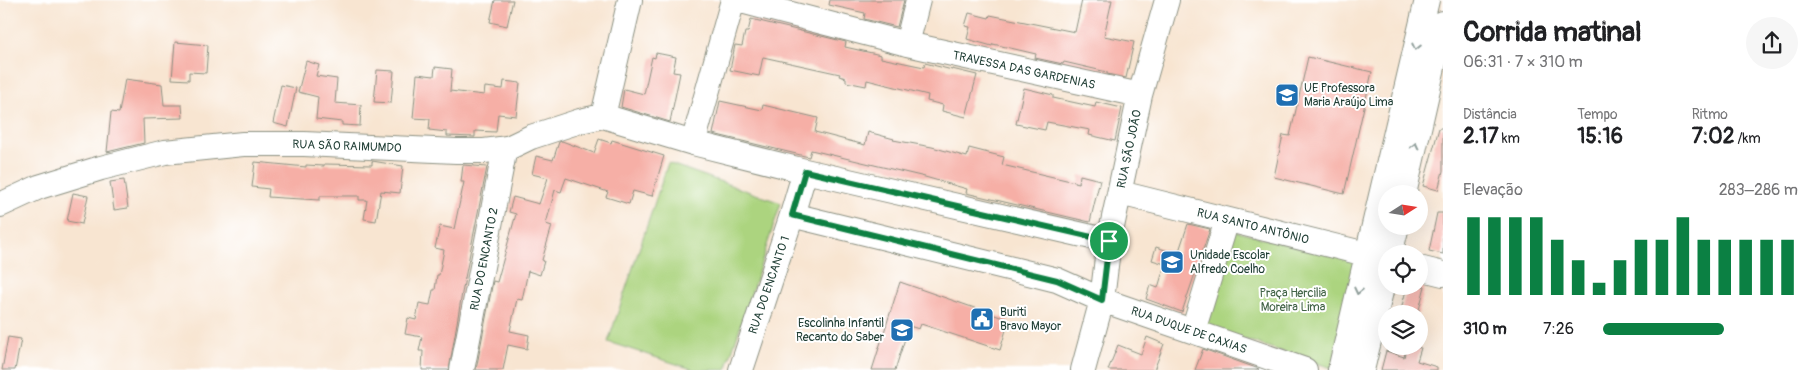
<!DOCTYPE html>
<html lang="pt">
<meta charset="utf-8">
<style>
:root{--surface:#fff;--page:#f6f6f6;--text:#202124;--muted:#757577;--accent:#0b8043}
body{margin:0;font-family:Pangolin,sans-serif;background:var(--page);color:var(--text);height:100vh;display:flex;flex-direction:column;font-size:19px;white-space:nowrap}
*{box-sizing:border-box;margin:0}
p{font-size:16px;color:var(--muted)}
.icon{flex:none;width:28px;height:28px;fill:none;stroke:currentColor;stroke-width:2;stroke-linecap:round;stroke-linejoin:round}
.map{position:relative;flex:1;overflow:hidden}
.details{display:flex;flex-direction:column;background:var(--surface);width:375px}
.details>*{flex:none}
.needle{width:32px;rotate:78deg}
.fabs{position:absolute;left:1378px;top:185px;display:grid;gap:10px}
.fabs a{display:grid;place-items:center;width:50px;height:50px;border-radius:50%;background:var(--surface);box-shadow:0 5px 20px #0002;font-size:25px}
.pin{position:absolute;display:grid;place-items:center;width:42px;height:42px;color:#fff;margin:-21px;border:2px solid #fff;border-radius:50%;box-shadow:0 1px 5px #0007}
.round{display:grid;place-items:center;flex:none;width:52px;height:52px;border-radius:26px;background:var(--page)}
.headline{display:flex;align-items:center;justify-content:space-between;height:85px;padding:0 20px}
h1{font-size:28px;font-weight:700;line-height:38px}
.metrics{display:grid;grid-template-columns:repeat(3,1fr);gap:8px;height:85px;padding:5px 20px}
.metrics div{display:grid;align-content:center}
.metrics b{font-size:21px;font-weight:700}
.metrics small{font-size:14px;font-weight:400}
.metrics p{font-size:14px}
.chart{height:140px;padding:10px 20px}
.chart p{display:flex;justify-content:space-between}
.chart svg{width:100%;height:90px;margin-top:5px;stroke:var(--accent);stroke-width:6}
ul{padding:0 20px;list-style:none;font-size:16px}
li{display:grid;grid-template-columns:80px 60px 1fr;align-items:center;height:38px}
li i{height:12px;border-radius:6px;background:var(--accent)}
main{display:flex;flex:1;min-height:0}
.map>svg:first-child{display:block}
.green{fill:#acd47f;stroke:#66885a}
.building{fill:#f6afa6}
.lines{fill:none;stroke-linecap:round;stroke-linejoin:round}
.minor-casing{stroke:#8c9182;stroke-width:26}
.minor{stroke:#fff;stroke-width:24}
.oneway{stroke:#8f9e9a}
.route-casing{stroke:#fff;stroke-width:10}
.route{stroke:#0b8043;stroke-width:6}
.labels{text-anchor:middle;stroke-width:4;stroke-linejoin:round;paint-order:stroke}
.street-label{font-size:12px;fill:#1f3d34;stroke:#fff}
.poi-label{font-size:12px;fill:#1f3d34;stroke:#fff;text-anchor:start}
.park-label{font-size:12px;fill:#426347;stroke:#fff}
</style>
<main>
<div class="map">
<svg width="1443" height="370" viewBox="0 0 1443 370">
<rect width="100%" height="100%" fill="#fff"/>
<filter id="ink" filterUnits="userSpaceOnUse"><feTurbulence type="fractalNoise" baseFrequency=".02" numOctaves="2"/><feDisplacementMap in="SourceGraphic" scale="10" xChannelSelector="R" yChannelSelector="G"/><feConvolveMatrix kernelMatrix="1 2 1 2 8 2 1 2 1" color-interpolation-filters="sRGB"/></filter>
<filter id="wash" filterUnits="userSpaceOnUse"><feTurbulence type="fractalNoise" baseFrequency=".0096" numOctaves="4" result="noise"/><feDisplacementMap in="SourceGraphic" scale="20" xChannelSelector="R" yChannelSelector="G"/><feGaussianBlur stdDeviation="1.12" result="paint"/><feColorMatrix in="noise" values="0 0 0 0 0 0 0 0 0 0 0 0 0 0 0 0 0 1.4 0 .05"/><feComposite in="paint" operator="in"/></filter>
<g filter="url(#wash)">
<rect width="100%" height="100%" fill="#f8e5d1"/>
<path class="green" d="M 668,163 L 781,203 L 726,370 L 695,370 L 608,342 Z
M 1234,231 L 1358,262 L 1332,368 L 1204,326 Z"/>
<g id="blocks">
<path class="building" d="M 495,0 L 513,0 L 507,26 L 490,22 Z
M 830,0 L 904,0 L 897,27 L 864,19 L 865,13 L 829,5 Z
M 1082,0 L 1112,0 L 1104,36 L 1134,42 L 1126,78 L 1107,74 L 1107,72 L 1064,62 L 1063,64 L 1035,58 L 1036,54 L 993,44 L 992,46 L 967,39 L 970,27 L 965,26 L 969,13 L 989,18 L 990,15 L 1075,32 Z
M 751,19 L 846,42 L 845,47 L 881,55 L 881,58 L 924,67 L 925,63 L 952,70 L 952,69 L 977,75 L 966,117 L 942,111 L 943,105 L 927,101 L 928,95 L 867,80 L 866,86 L 846,82 L 846,78 L 839,76 L 840,74 L 763,57 L 759,76 L 730,70 L 735,45 L 742,46 L 745,32 L 748,32 Z
M 175,42 L 208,45 L 206,73 L 189,72 L 189,80 L 172,79 Z
M 656,53 L 676,57 L 673,72 L 680,73 L 670,122 L 621,107 L 624,89 L 644,94 L 652,57 L 655,58 Z
M 1308,57 L 1372,72 L 1344,194 L 1274,177 L 1283,135 L 1290,136 Z
M 306,61 L 319,65 L 316,76 L 337,79 L 335,103 L 361,105 L 360,126 L 342,125 L 342,122 L 316,119 L 318,97 L 298,92 Z
M 435,67 L 452,69 L 450,91 L 484,95 L 485,87 L 503,89 L 504,81 L 520,83 L 516,116 L 498,114 L 496,132 L 475,131 L 475,137 L 447,136 L 447,132 L 429,130 L 430,119 L 413,118 L 417,74 L 434,76 Z
M 377,70 L 394,71 L 391,103 L 374,102 Z
M 125,79 L 162,84 L 164,105 L 182,105 L 183,118 L 143,119 L 144,143 L 107,152 L 111,112 L 119,113 Z
M 281,85 L 296,88 L 288,127 L 273,123 Z
M 1024,88 L 1053,95 L 1053,98 L 1095,107 L 1096,102 L 1122,108 L 1115,141 L 1089,135 L 1090,130 L 1047,122 L 1045,130 L 1016,124 Z
M 720,101 L 762,110 L 763,105 L 818,118 L 815,132 L 865,145 L 868,132 L 894,139 L 893,140 L 932,147 L 967,157 L 969,148 L 1004,157 L 1002,165 L 1079,183 L 1080,175 L 1100,180 L 1090,222 L 966,193 L 967,189 L 925,177 L 811,150 L 809,157 L 713,134 Z
M 1439,128 L 1443,128 L 1443,171 L 1438,190 L 1423,186 Z
M 599,139 L 611,143 L 612,140 L 664,156 L 652,196 L 633,191 L 629,204 L 606,197 L 608,192 L 566,178 L 561,192 L 555,190 L 546,224 L 552,226 L 542,260 L 544,261 L 540,275 L 528,271 L 522,300 L 517,299 L 510,331 L 529,335 L 527,349 L 508,345 L 503,370 L 476,370 L 493,281 L 497,282 L 516,214 L 509,212 L 513,197 L 539,204 L 548,178 L 532,174 L 536,156 L 553,160 L 559,142 L 562,141 L 594,153 Z
M 372,161 L 403,166 L 400,193 L 381,191 L 376,221 L 364,219 L 367,200 L 359,200 L 359,196 L 320,196 L 320,200 L 283,198 L 268,197 L 269,189 L 252,187 L 255,162 L 306,167 L 306,165 L 324,166 L 324,164 L 372,165 Z
M 463,165 L 487,167 L 462,293 L 449,370 L 422,370 L 423,351 L 419,351 L 422,337 L 405,334 L 408,318 L 416,320 L 419,303 L 430,305 L 433,290 L 435,290 L 437,275 L 439,275 L 444,250 L 435,248 L 440,226 L 454,229 L 464,182 L 461,182 Z
M 124,180 L 128,208 L 114,210 L 110,182 Z
M 73,193 L 88,196 L 82,224 L 67,221 Z
M 1437,213 L 1443,213 L 1443,254 L 1429,251 Z
M 1188,224 L 1210,229 L 1182,312 L 1146,299 L 1150,285 L 1158,288 L 1165,264 L 1152,260 L 1156,247 L 1178,254 Z
M 900,282 L 1009,320 L 1000,350 L 921,324 L 919,329 L 909,326 L 895,370 L 872,370 Z
M 1407,286 L 1425,286 L 1418,314 L 1400,314 Z
M 8,337 L 21,339 L 15,370 L 2,370 Z
M 1147,337 L 1164,344 L 1154,370 L 1108,370 L 1118,345 L 1141,354 Z
M 1407,346 L 1421,348 L 1417,361 L 1437,367 L 1437,370 L 1381,370 L 1386,351 L 1404,357 Z
M 1203,349 L 1259,369 L 1258,370 L 1195,370 Z"/>
</g>
</g>
<g filter="url(#ink)">
<use href="#blocks" fill-opacity="0" stroke="#8c9182" stroke-width="1"/>
<g class="lines">
<g class="minor-casing">
<path id="minor" d="M 737,0 L 907,44 L 1140,95
M 907,44 L 918,0
M 603,116 L 630,0
M 693,143 L 733,0
M 1120,193 L 1386,259
M 1404,194 L 1443,23
M 0,205 L 39,187 L 101,168 L 165,152 L 243,144 L 304,144 L 456,151 L 484,151 L 508,148 L 531,137 L 580,121 L 603,116 L 693,143 L 805,171 L 1109,241
M 792,215 L 1057,280 L 1102,300 L 1305,370
M 1390,254 L 1397,226
M 1419,268 L 1443,274
M 1193,331 L 1227,220
M 462,370 L 505,148
M 741,370 L 792,215 L 805,171
M 1083,370 L 1102,300 L 1109,241 L 1140,95 L 1167,0
M 1340,370 L 1427,0
M 1362,370 L 1386,271"/>
</g>
<use href="#minor" class="minor"/>
</g>
<defs><path id="oneway-chevron" d="M-2-3.5L2.5 0L-2 3.5" fill="none" stroke-width="1.6" stroke-linecap="round" stroke-linejoin="round" transform="scale(1.25)"/></defs>
<g class="oneway">
<use href="#oneway-chevron" transform="translate(1416 47) rotate(103)"/>
<use href="#oneway-chevron" transform="translate(1415 146) rotate(-77)"/>
<use href="#oneway-chevron" transform="translate(1358 291) rotate(103)"/>
</g>
</g>
<g class="lines" filter="url(#ink)">
<g class="route-casing">
<path id="route" d="M 805,171 L 1109,241 L 1102,300 L 1057,280 L 792,215 Z"/>
</g>
<use href="#route" class="route"/>
</g>
<defs>
<g id="school-square" transform="scale(1.25)"><rect x="-9" y="-9" width="18" height="18" rx="4" fill="#1f6fb2" stroke="#fff"/><path d="M0-5L7-2L0 1L-7-2ZM-4 1L0 2.5L4 1V4Q0 6-4 4Z" fill="#fff"/></g>
<g id="civic-square" transform="scale(1.25)"><rect x="-9" y="-9" width="18" height="18" rx="4" fill="#1f6fb2" stroke="#fff"/><path d="M-.6-6.5H3V-4.5H.6V-3L4-1V1h2V6H-6V1h2V-1L-.6-3ZM-1.2 2.5V6h2.4V2.5Z" fill="#fff"/></g>
</defs>
<g fill-rule="evenodd">
<use href="#school-square" x="1287" y="95"/>
<use href="#school-square" x="1172" y="262"/>
<use href="#civic-square" x="982" y="319"/>
<use href="#school-square" x="902" y="330"/>
</g>
<g class="labels">
<g class="street-label">
<text transform="translate(1024 70) rotate(12)" y="4">TRAVESSA DAS GARDENIAS</text>
<text transform="translate(347 146) rotate(2)" y="4">RUA SÃO RAIMUMDO</text>
<text transform="translate(1129 149) rotate(-78)" y="4">RUA SÃO JOÃO</text>
<text transform="translate(1253 226) rotate(14)" y="4">RUA SANTO ANTÔNIO</text>
<text transform="translate(484 259) rotate(-79)" y="4">RUA DO ENCANTO 2</text>
<text transform="translate(769 285) rotate(-71)" y="4">RUA DO ENCANTO 1</text>
<text transform="translate(1189 330) rotate(19)" y="4">RUA DUQUE DE CAXIAS</text>
</g>
<g class="poi-label">
<text x="1304" y="92">UE Professora<tspan x="1304" dy="14">Maria Araújo Lima</tspan></text>
<text x="1190" y="259">Unidade Escolar<tspan x="1190" dy="14">Alfredo Coelho</tspan></text>
<text x="1000" y="316">Buriti<tspan x="1000" dy="14">Bravo Mayor</tspan></text>
<text x="884" y="327" text-anchor="end">Escolinha Infantil<tspan x="884" dy="14">Recanto do Saber</tspan></text>
</g>
<g class="park-label">
<text x="1293" y="297">Praça Hercilia<tspan x="1293" dy="14">Moreira Lima</tspan></text>
</g>
</g>
</svg>
<div class="fabs">
<a><svg class="needle" viewBox="-14 -14 28 28"><path d="M0-13l5 13h-10z" fill="#e53935"/><path d="M0 13l5-13h-10z" fill="#757577"/></svg></a>
<a><svg class="icon" aria-label="locate" viewBox="0 0 24 24"><circle cx="12" cy="12" r="6"/><path d="M12 2v4M12 18v4M2 12h4M18 12h4"/></svg></a>
<a><svg class="icon" aria-label="layers" viewBox="0 0 24 24"><path d="M12 4l9 5-9 5-9-5zM3 14l9 5 9-5"/></svg></a>
</div>
<div class="pin" style="left:1109px;top:241px;background:#1e9e55"><svg class="icon" aria-label="arrive" viewBox="0 0 24 24"><path d="M6 21V4h12l-3 4 3 4H6"/></svg></div>
</div>
<section class="details">
<div class="headline"><div><h1>Corrida matinal</h1><p>06:31 · 7 × 310 m</p></div><a class="round"><svg class="icon" aria-label="share" viewBox="0 0 24 24"><path d="M12 15V3M7 8l5-5 5 5M5 13v7h14v-7"/></svg></a></div>
<div class="metrics">
<div><p>Distância</p><b>2.17<small> km</small></b></div>
<div><p>Tempo</p><b>15:16</b></div>
<div><p>Ritmo</p><b>7:02<small> /km</small></b></div>
</div>
<div class="chart"><p><span>Elevação</span>283–286 m</p>
<svg viewBox="0 0 160 44" preserveAspectRatio="none"><path d="M5 44V6M15 44V6M25 44V6M35 44V6M45 44V17M55 44V27M65 44V38M75 44V27M85 44V17M95 44V17M105 44V6M115 44V17M125 44V17M135 44V17M145 44V17M155 44V17"/></svg>
</div>
<ul>
<li><b>310 m</b>7:26<i style="width:62%"></i></li>
</ul>
</section>
</main>
